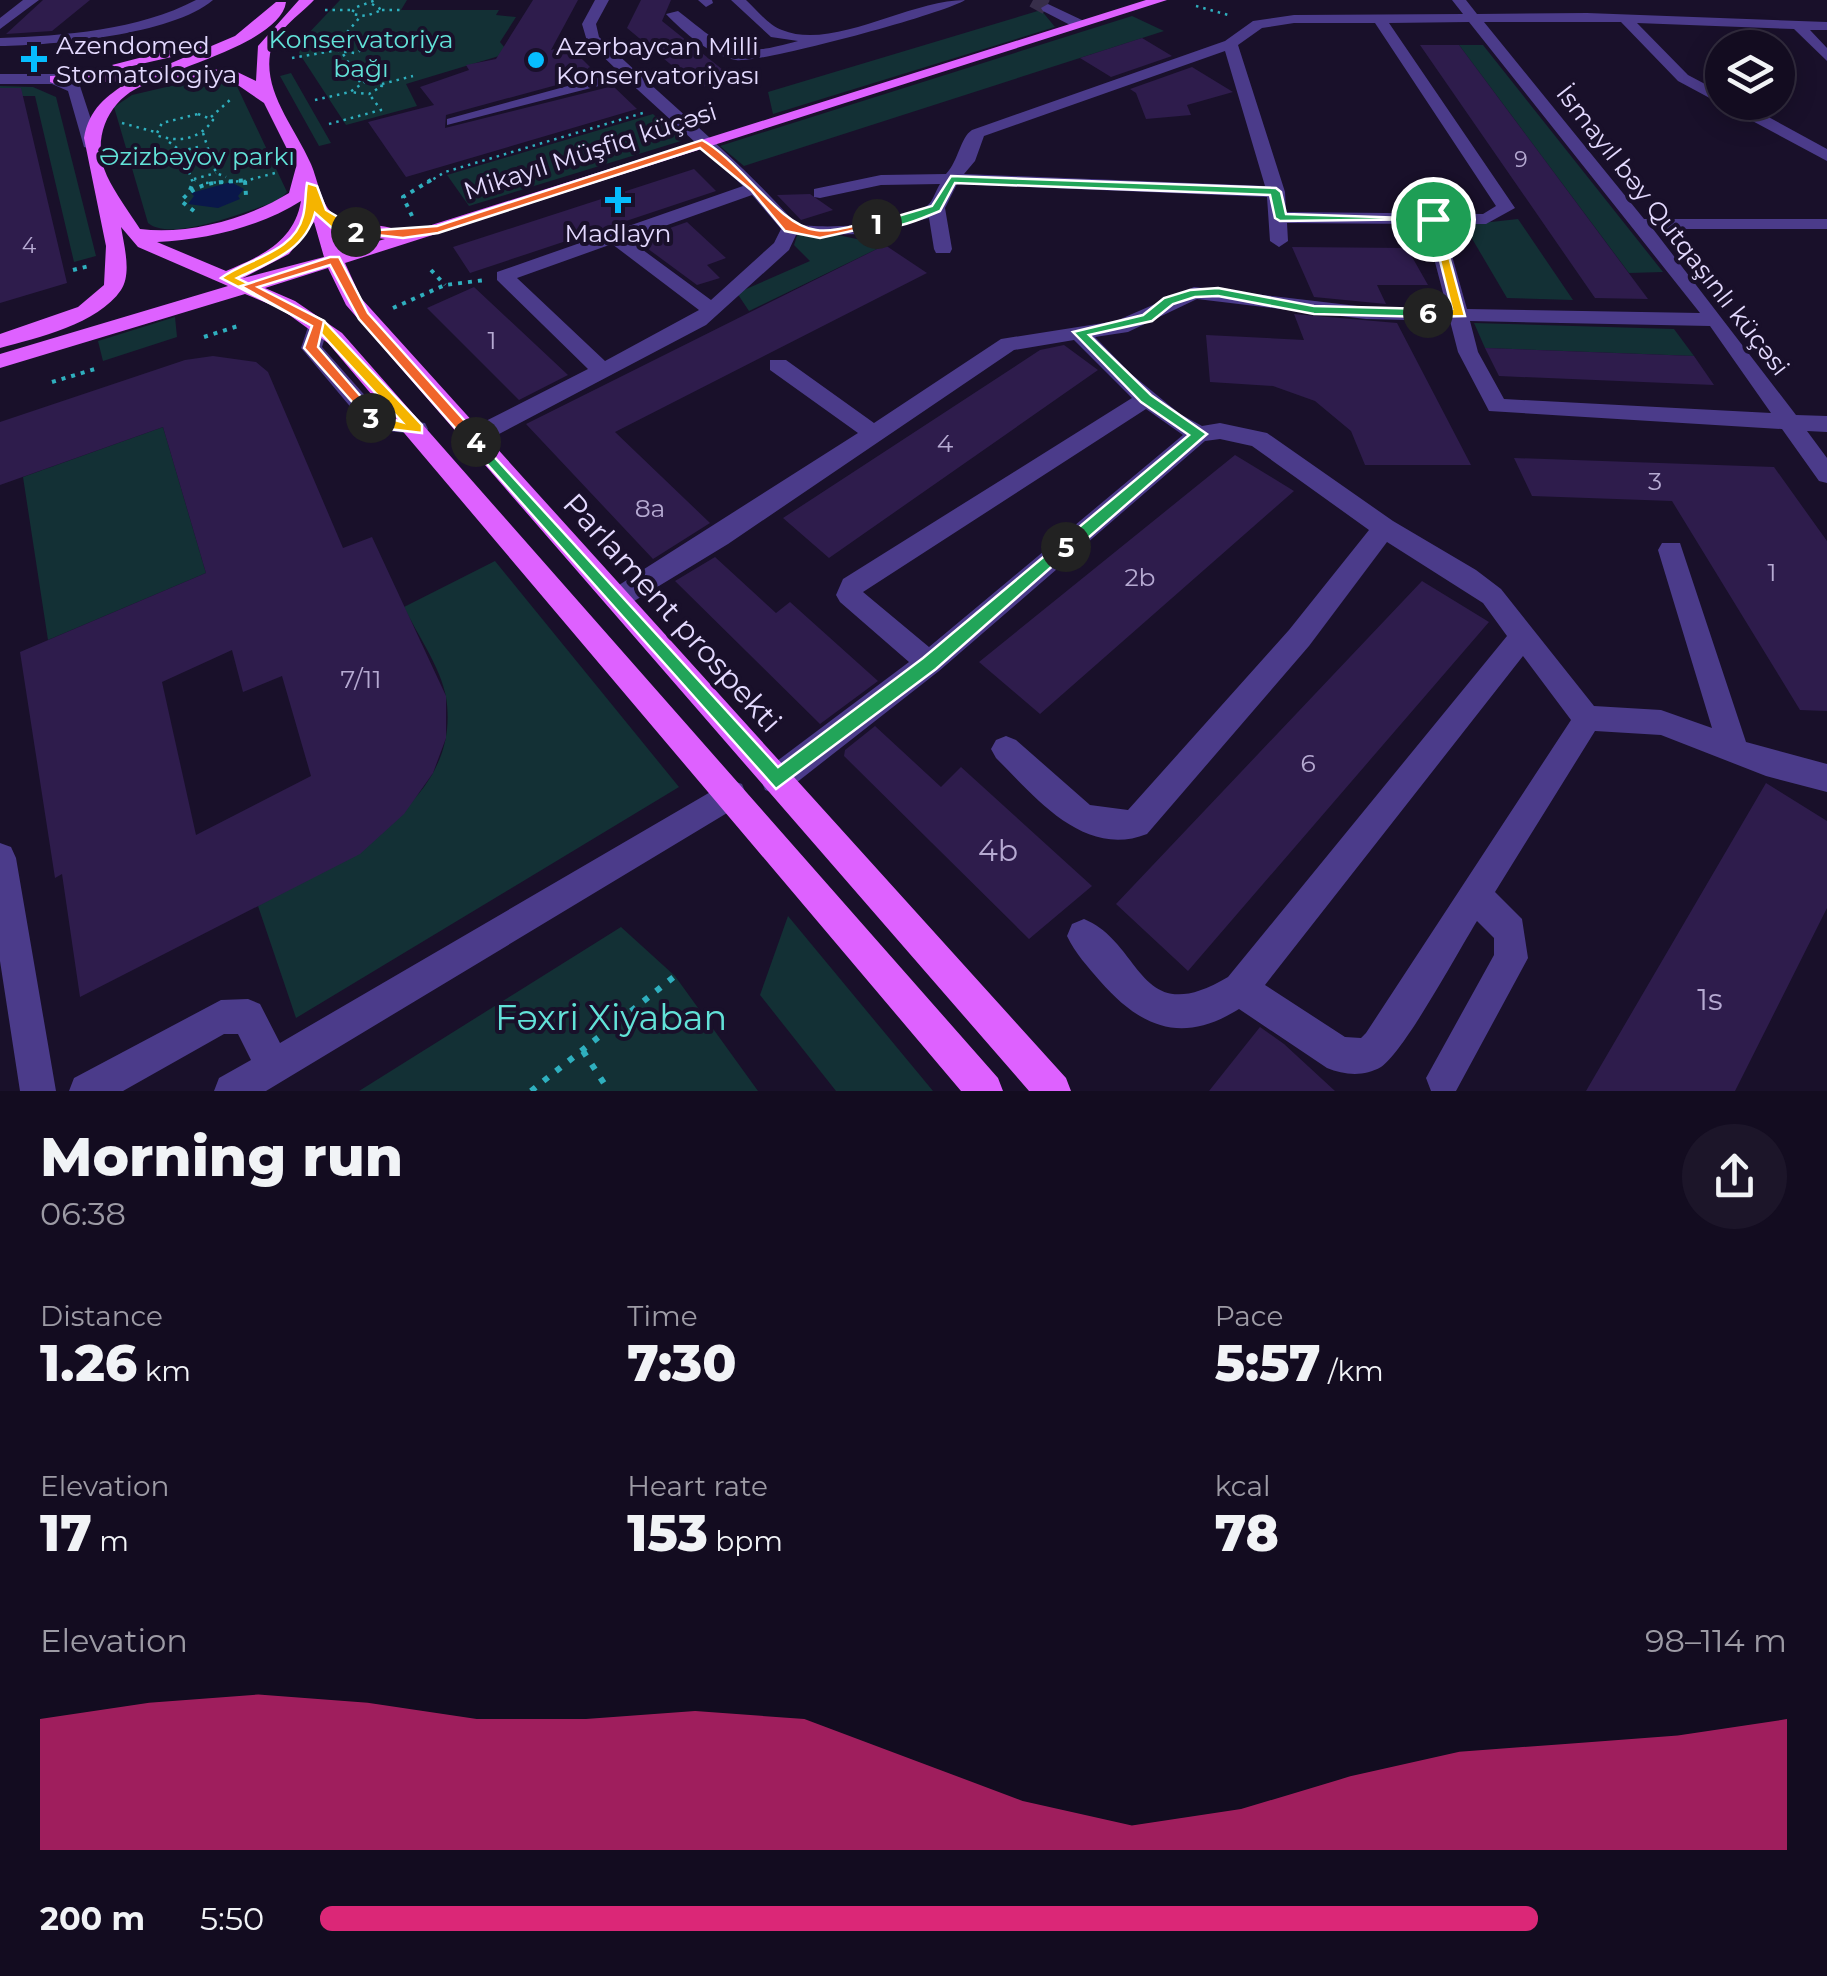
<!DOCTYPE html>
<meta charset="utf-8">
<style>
:root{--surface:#130c20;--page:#1c1529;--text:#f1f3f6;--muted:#9d9ba5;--line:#322c3e;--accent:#db2777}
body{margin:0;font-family:Montserrat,sans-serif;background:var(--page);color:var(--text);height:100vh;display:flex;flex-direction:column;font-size:38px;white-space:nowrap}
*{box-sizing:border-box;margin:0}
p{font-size:32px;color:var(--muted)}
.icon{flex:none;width:55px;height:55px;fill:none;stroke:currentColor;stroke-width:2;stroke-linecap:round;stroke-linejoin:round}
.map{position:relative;height:1091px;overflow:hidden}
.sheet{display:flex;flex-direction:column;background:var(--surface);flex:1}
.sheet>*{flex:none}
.tools{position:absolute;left:1705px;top:30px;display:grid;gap:20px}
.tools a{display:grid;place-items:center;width:90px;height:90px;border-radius:50%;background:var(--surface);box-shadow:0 5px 25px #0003,0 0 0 2px var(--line);font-size:50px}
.pin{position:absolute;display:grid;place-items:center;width:85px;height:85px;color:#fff;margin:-42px;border:5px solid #fff;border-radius:50%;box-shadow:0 2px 10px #0007}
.km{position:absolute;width:50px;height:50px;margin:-25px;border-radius:50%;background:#222;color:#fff;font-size:28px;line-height:50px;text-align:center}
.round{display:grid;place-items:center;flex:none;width:105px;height:105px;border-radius:52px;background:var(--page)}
.headline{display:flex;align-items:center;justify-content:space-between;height:170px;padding:0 40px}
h1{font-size:55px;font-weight:800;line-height:75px}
.figures{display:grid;grid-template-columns:repeat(3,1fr);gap:15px;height:170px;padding:10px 40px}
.figures div{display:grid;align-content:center}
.figures b{font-size:50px;font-weight:800}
.figures small{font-size:28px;font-weight:400}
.figures p{font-size:28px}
.chart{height:280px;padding:20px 40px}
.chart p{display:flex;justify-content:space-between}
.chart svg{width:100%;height:180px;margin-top:10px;fill:var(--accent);opacity:.7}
ul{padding:0 40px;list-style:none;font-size:32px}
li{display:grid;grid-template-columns:160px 120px 1fr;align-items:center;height:75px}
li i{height:25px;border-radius:12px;background:var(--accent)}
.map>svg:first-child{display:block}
.green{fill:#133035}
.water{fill:#0a174a}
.building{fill:#2e1c4c;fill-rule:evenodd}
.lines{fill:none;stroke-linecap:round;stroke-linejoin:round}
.minor-tunnel{stroke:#372e4a;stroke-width:15;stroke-dasharray:15 8;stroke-linecap:butt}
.path-far2{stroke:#2fafbe;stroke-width:2.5;stroke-dasharray:2.5 5;stroke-linecap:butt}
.path-far1{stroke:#2fafbe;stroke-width:4;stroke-dasharray:4 6;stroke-linecap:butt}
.path{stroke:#2fafbe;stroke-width:6;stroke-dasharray:6 10;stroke-linecap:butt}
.minor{fill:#4b3b8a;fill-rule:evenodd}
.major{fill:#de61ff;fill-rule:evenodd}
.split-1{fill:#22a559;stroke:#fff;stroke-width:2.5}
.split-2{fill:#f0652b;stroke:#fff;stroke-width:2.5}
.split-3{fill:#f5b400;stroke:#fff;stroke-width:2.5}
.split-4{fill:#f0652b;stroke:#fff;stroke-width:2.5}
.split-5{fill:#22a559;stroke:#fff;stroke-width:2.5}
.split-6{fill:#22a559;stroke:#fff;stroke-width:2.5}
.split-7{fill:#f5b400;stroke:#fff;stroke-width:2.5}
.poi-dot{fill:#06bdff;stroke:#19102a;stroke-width:4}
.labels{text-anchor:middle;stroke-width:8;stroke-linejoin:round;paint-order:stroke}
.far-number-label{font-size:22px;fill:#b6aad2}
.far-park-label{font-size:25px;fill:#62e2d8;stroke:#19102a}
.far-poi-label{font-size:25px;fill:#e4daff;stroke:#19102a;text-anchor:start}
.far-street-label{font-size:25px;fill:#e4daff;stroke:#19102a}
.number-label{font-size:25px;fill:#b6aad2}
.street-label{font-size:30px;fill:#e4daff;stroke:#19102a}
.near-number-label{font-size:30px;fill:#b6aad2}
.near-park-label{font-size:35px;fill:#62e2d8;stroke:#19102a}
</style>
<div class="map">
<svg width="1827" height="1091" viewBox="0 0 1827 1091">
<rect width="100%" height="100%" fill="#19102a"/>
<path class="green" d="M 340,0 L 407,0 L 401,10 L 499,10 L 496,15 L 516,17 L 500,42 L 509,53 L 406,84 L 417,106 L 346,125 L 299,53 L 305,37 Z
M 1041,10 L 1055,27 L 773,114 L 768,92 Z
M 1132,16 L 1164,31 L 744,166 L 720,146 Z
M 1459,45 L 1483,45 L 1663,272 L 1629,273 Z
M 291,73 L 331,143 L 319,146 L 280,76 Z
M 209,77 L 234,80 L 287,192 L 278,201 C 249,210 172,243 148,223 L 114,107 L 132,95 Z
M 0,86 L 33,87 L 56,97 L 96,256 L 74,262 L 35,96 L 0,96 Z
M 653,114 L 681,141 L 469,206 L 447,175 Z
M 1518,219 L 1573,300 L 1507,298 L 1464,225 Z
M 800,227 L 885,245 L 749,311 L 737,293 L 810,261 L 794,245 Z
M 175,317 L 177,337 L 103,361 L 98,341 Z
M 1474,323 L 1674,329 L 1694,356 L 1485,348 Z
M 163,427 L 206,573 L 48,640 L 23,477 Z
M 495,561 L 679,787 L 296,1018 L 258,906 C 333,859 464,807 446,697 C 441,668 417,634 404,607 Z
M 788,916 L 933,1091 L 836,1091 L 760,995 Z
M 621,927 L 675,976 L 758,1091 L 359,1091 Z"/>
<path class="water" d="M 231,182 L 244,189 L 238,196 L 240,199 L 218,208 L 188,204 L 194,196 L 191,193 Z"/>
<path class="building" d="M 43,0 L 90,0 L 52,31 L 6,34 Z
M 533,0 L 578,0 L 551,50 L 568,45 L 597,74 L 446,115 L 445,128 L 613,86 L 637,109 L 406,177 L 368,122 L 434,105 L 420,87 L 469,70 L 466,65 L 496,59 Z
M 641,0 L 671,0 L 662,21 L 733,78 L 699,88 L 627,28 Z
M 1142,38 L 1172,56 L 1111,77 L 1080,58 Z
M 1420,45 L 1459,45 L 1648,299 L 1595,298 Z
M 1192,67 L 1233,92 L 1187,105 L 1191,115 L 1146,119 L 1136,93 L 1130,89 Z
M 0,88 L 21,88 L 67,283 L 0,303 Z
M 694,169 L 716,191 L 470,273 L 453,247 Z
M 810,194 L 833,210 L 801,220 L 777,195 Z
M 687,222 L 726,258 L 707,265 L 720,278 L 697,285 L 636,240 Z
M 885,245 L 927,273 L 615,432 L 710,523 L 653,559 L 526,424 Z
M 1292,247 L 1407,248 L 1428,285 L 1377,285 L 1386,304 L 1314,297 Z
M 474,287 L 568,375 L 519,400 L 427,308 Z
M 1294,314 L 1397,323 L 1471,465 L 1365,465 L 1351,431 L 1315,401 L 1273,386 L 1210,382 L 1206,335 L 1304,340 Z
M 1064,345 L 1098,370 L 829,558 L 783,518 L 1040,350 Z
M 1485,348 L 1694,356 L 1714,385 L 1499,376 Z
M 213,356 L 256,362 L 268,372 L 343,548 L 372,537 L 446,696 L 446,738 L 433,773 L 404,814 L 360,854 L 80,997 L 62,874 L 55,878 L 20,652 L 206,573 L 163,427 L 0,485 L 0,422 L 185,360 ZM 232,650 L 243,692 L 282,676 L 311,776 L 196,835 L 162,682 Z
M 1235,455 L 1294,491 L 1040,714 L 979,662 Z
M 1514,458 L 1774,467 L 1827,541 L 1827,711 L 1800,710 L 1672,501 L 1532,496 Z
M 715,557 L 776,613 L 790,602 L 878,681 L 820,724 L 675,581 Z
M 1422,581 L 1489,622 L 1188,971 L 1116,904 Z
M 875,726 L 941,787 L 961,767 L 1092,886 L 1029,939 L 844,756 L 845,750 Z
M 1766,783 L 1827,821 L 1827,908 L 1735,1091 L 1586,1091 Z
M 1260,1027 L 1284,1044 L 1335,1091 L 1209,1091 Z"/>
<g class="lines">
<path class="minor-tunnel" d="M 1033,0 L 1048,8"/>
<path class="path-far2" d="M 372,4 L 382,10 L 366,16 L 352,14 L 354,8 L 376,0
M 1196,6 L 1232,16
M 325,10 L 352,10
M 382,10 L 400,10
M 359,40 L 370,46 L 355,53 L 339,51 L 344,43 Z
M 292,58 L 338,50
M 366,81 L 382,86 L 369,94 L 350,92 Z
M 360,82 L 337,44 L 361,16
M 382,84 L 413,76
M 315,100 L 350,92
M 198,114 L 213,120 C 199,140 178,143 156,135 L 162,123 Z
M 211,117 L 231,99
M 122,123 L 155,132
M 329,124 L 381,110 L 369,94
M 203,133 L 216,173 L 226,177
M 169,142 L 181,151 L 193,183
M 181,151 L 202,146
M 194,179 L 216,173
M 206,183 L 245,181 L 275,173
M 427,183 L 445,172 L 643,113"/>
<path class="path-far1" d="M 245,181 L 246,196
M 190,190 L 194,180
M 194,211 L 181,201 C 199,179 222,183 248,180
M 412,216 L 403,197 L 431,180
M 73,270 L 89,266
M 431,270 L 445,285
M 393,308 L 445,285 L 485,280
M 204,337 L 241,325
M 52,382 L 95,369"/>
<path class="path" d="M 583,1051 L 609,1091
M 531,1091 L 675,976"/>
<path class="minor" d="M 23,0 L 39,0 L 0,29 L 0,18 Z
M 196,0 L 213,0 C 172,35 54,45 0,46 L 0,38 C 63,36 139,30 196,0 Z
M 595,0 L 609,0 L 596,24 L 599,37 C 664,99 737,157 796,224 C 826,230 904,225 928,205 C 933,201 936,190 940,184 L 881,185 L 820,198 L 814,197 L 814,189 L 881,175 L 946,174 C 959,160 960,138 972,130 L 1225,41 L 1253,21 L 1294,15 L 1463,14 L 1452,0 L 1466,0 L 1477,14 L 1587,13 L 1827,22 L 1827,30 L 1810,30 L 1827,48 L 1827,61 L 1794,29 L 1637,23 L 1688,75 L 1722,93 L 1722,102 L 1741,102 L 1827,149 L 1827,161 L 1678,81 L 1621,22 L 1484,22 L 1644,219 L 1827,219 L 1827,229 L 1653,229 L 1796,415 L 1827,416 L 1827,432 L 1807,431 L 1827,458 L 1827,483 L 1819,481 L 1782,429 L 1489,411 L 1458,352 L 1450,321 L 1366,319 L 1197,299 L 1128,332 L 1095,337 L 1130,373 L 1180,414 L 1202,426 L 1220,423 L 1267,433 L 1393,521 L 1476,570 L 1501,589 L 1594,706 L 1661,710 L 1712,728 L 1658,550 L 1662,543 L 1680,543 L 1746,742 L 1827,764 L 1827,792 L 1766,776 L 1661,735 L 1595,731 L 1495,892 L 1522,919 L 1528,958 L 1456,1091 L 1431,1091 L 1426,1078 L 1494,955 L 1494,938 L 1477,921 C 1459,950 1404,1052 1381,1067 C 1364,1077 1344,1075 1327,1068 L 1239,1009 C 1183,1044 1142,1029 1100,981 C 1088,967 1075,953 1067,936 L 1072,924 L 1084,919 C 1144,944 1137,1031 1228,977 L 1507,636 L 1483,603 L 1387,542 L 1309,646 L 1147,834 C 1084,859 1035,797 996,758 L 991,749 L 996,740 L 1006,736 L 1016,740 L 1090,805 L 1128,810 L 1289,630 L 1369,530 L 1252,446 L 1220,439 L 1205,441 L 939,671 L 787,790 L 776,794 L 765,790 L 761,780 L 765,770 L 909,662 L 840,602 L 836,595 L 843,579 L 1132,398 L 1074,340 L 1014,350 L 728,544 L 626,606 L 608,606 L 604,599 L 608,592 L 858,433 L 770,370 L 770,360 L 786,360 L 874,423 L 1001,339 L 1116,321 L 1194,287 L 1366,307 L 1447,308 L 1425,224 L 1287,223 L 1288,241 L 1279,247 L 1270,241 L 1267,197 L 957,184 L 945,208 L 952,249 L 950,253 L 936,253 L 934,249 L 929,218 L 864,234 L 796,235 L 789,250 L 706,325 L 480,444 L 464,444 L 461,438 L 464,432 L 588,369 L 497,280 L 497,272 L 743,186 L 626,79 L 447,125 L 447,119 L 619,72 L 587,41 L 582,24 ZM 1469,22 L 1700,313 L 1467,309 L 1443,224 L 1486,224 L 1515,208 L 1389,23 ZM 1294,23 L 1375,23 L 1496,206 L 1483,214 L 1286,212 L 1285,192 L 1238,45 L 1262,28 ZM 1225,51 L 1265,186 L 964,174 L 975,161 L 984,136 ZM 752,195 L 781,229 L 774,243 L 711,300 L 628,239 ZM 612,244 L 699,310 L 605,361 L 517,278 ZM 1470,321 L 1710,326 L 1771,413 L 1504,399 L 1478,352 ZM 1146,409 L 1183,435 L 929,647 L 863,592 ZM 1523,656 L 1571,720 L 1366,1033 L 1361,1038 L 1345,1037 L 1265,985 Z
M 698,0 L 712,0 L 713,3 L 706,7 Z
M 731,0 L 746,0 C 756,9 769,26 782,30 C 833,51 909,0 965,0 C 944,14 758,64 736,60 C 711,56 683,32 666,14 L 678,11 C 729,51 733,59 798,41 L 771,37 Z
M 1048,4 L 1084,21 L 1086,24 L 1074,27 L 1043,11 L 1041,8 Z
M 0,74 L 55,74 L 80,86 L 100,147 L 98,151 L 84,147 L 68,91 L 52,84 L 0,84 Z
M 319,318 L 329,324 L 322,347 L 384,417 L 425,423 L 428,429 L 425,435 L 369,429 L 301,348 L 309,324 Z
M 731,780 L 742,784 L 746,794 L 742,804 L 266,1091 L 214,1091 L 219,1078 L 251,1060 L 238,1034 L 224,1034 L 123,1091 L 69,1091 L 74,1078 L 221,1000 L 248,999 L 260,1004 L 280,1043 Z
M 0,843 L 11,847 L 16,858 L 56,1091 L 20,1091 L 0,961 Z"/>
<path class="major" d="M 299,0 L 314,0 C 299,16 274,31 270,54 C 264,93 295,128 310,162 C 317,176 320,201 331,212 C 352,233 382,218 403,234 L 1146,0 L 1167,0 L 345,263 L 361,298 L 1066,1078 L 1071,1091 L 1029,1091 L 346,305 L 328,268 L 265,288 L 295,301 L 342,333 L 998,1078 L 1003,1091 L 961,1091 L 328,343 L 281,309 L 245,294 L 0,368 L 0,354 L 228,286 L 138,247 L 121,227 C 124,245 132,274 121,290 C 98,324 37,338 0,348 L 0,334 L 78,307 L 104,285 L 106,246 L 84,138 C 89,109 106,96 130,81 L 55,84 L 50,82 L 50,76 L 150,72 L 235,36 L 276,2 L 286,2 C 282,35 206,59 177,71 L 231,69 L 256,81 L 258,46 ZM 229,79 L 264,103 L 296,167 L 289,193 C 247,219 189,235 140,229 C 129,212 115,193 107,176 C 88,134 114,88 159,81 C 181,77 207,79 229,79 ZM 301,201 C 294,242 261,256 226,271 L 157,242 C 206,240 260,227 301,201 ZM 314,222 L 324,257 L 243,278 L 289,254 ZM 334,231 L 385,239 L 341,252 Z
M 197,43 L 204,47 L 202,50 L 119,69 L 112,65 Z"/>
</g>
<path class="split-1" d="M 951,176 L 1276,188 L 1281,192 L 1286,214 L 1439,219 L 1280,221 L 1275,218 L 1270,195 L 955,183 L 940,211 C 920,219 892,233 871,224 L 932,206 Z"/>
<path class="split-2" d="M 702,140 C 740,160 779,226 816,230 C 834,233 858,224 877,220 L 883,224 L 820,238 L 785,231 L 751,190 L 700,148 L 438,233 L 403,238 L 350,232 L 437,226 Z"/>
<path class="split-3" d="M 307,183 L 317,186 L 326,210 L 360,230 L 360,235 L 332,228 L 315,213 C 305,251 270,262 237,278 L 324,321 L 422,425 L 422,433 L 372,427 L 364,418 L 371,413 L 402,422 L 315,327 L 221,278 C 248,258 294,253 303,216 C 306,205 305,194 307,183 Z"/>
<path class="split-4" d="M 330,257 L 339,257 L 368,313 L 481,439 L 481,446 L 471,446 L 359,319 L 330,265 L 258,287 L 324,321 L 318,347 L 376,414 L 379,418 L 371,423 L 304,348 L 312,326 L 241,286 Z"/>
<path class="split-5" d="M 476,437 L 778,767 L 923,658 L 1060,543 L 1074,547 L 936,669 L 776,789 L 471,446 L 469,442 Z"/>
<path class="split-6" d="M 1218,288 L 1314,306 L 1428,309 L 1434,313 L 1428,317 L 1314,314 L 1218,296 L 1195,297 L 1173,304 L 1152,321 L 1089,335 L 1151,395 L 1207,434 L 1072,552 L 1060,552 L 1060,543 L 1189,435 L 1141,402 L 1073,332 L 1143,315 L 1164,298 L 1190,290 Z"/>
<path class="split-7" d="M 1429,216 L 1439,219 L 1465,316 L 1428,317 L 1421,313 L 1452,309 Z"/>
<g class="poi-dot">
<path d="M29 44h10v10h10v10h-10v10h-10v-10h-10v-10h10z"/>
<circle cx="536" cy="60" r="10"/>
<path d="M613 185h10v10h10v10h-10v10h-10v-10h-10v-10h10z"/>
</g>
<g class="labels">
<g class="far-number-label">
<text x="1521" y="167">9</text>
<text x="29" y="253">4</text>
</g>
<g class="far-park-label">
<text x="361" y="48">Konservatoriya<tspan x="361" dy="29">bağı</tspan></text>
<text x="197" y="165">Əzizbəyov parkı</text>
</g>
<g class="far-poi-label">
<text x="56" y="54">Azendomed<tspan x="56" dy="29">Stomatologiya</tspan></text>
<text x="556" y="55">Azərbaycan Milli<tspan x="556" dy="29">Konservatoriyası</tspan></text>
<text x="618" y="242" text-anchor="middle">Madlayn</text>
</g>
<g class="far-street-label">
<text transform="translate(590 151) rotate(-18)" y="9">Mikayıl Müşfiq küçəsi</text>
<text transform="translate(1673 230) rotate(52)" y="9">İsmayıl bəy Qutqaşınlı küçəsi</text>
</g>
<g class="number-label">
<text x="492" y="349">1</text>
<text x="945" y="452">4</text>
<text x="1655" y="490">3</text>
<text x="650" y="517">8a</text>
<text x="1772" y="581">1</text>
<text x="1140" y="586">2b</text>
<text x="361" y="688">7/11</text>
<text x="1308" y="772">6</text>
</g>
<g class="street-label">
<text transform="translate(672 613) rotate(48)" y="10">Parlament prospekti</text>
</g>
<g class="near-number-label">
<text x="998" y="861">4b</text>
<text x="1710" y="1010">1s</text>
</g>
<g class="near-park-label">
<text x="611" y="1030">Fəxri Xiyaban</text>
</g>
</g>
</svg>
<div class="tools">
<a><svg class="icon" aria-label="layers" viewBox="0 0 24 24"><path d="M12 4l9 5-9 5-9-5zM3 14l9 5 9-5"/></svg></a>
</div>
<div class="pin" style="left:1433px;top:219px;background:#1e9e55"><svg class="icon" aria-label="arrive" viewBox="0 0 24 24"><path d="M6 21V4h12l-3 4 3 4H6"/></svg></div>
<b class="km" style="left:877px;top:224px">1</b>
<b class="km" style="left:356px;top:232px">2</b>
<b class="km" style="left:371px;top:418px">3</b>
<b class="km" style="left:476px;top:442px">4</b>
<b class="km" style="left:1066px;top:547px">5</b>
<b class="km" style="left:1428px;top:313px">6</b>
</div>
<section class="sheet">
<div class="headline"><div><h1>Morning run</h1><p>06:38</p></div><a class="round"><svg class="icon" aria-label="share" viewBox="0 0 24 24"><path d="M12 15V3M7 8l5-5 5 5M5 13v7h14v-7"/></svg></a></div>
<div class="figures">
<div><p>Distance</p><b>1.26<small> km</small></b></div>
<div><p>Time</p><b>7:30</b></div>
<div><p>Pace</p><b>5:57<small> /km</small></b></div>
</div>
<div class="figures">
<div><p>Elevation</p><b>17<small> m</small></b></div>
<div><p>Heart rate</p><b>153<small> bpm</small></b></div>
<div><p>kcal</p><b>78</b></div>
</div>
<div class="chart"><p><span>Elevation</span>98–114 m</p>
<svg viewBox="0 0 160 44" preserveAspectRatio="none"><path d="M0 44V12L10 8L20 6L30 8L40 12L50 12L60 10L70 12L80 22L90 32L100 38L110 34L120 26L130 20L140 18L150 16L160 12V44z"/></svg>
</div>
<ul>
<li><b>200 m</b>5:50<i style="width:83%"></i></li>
</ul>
</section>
